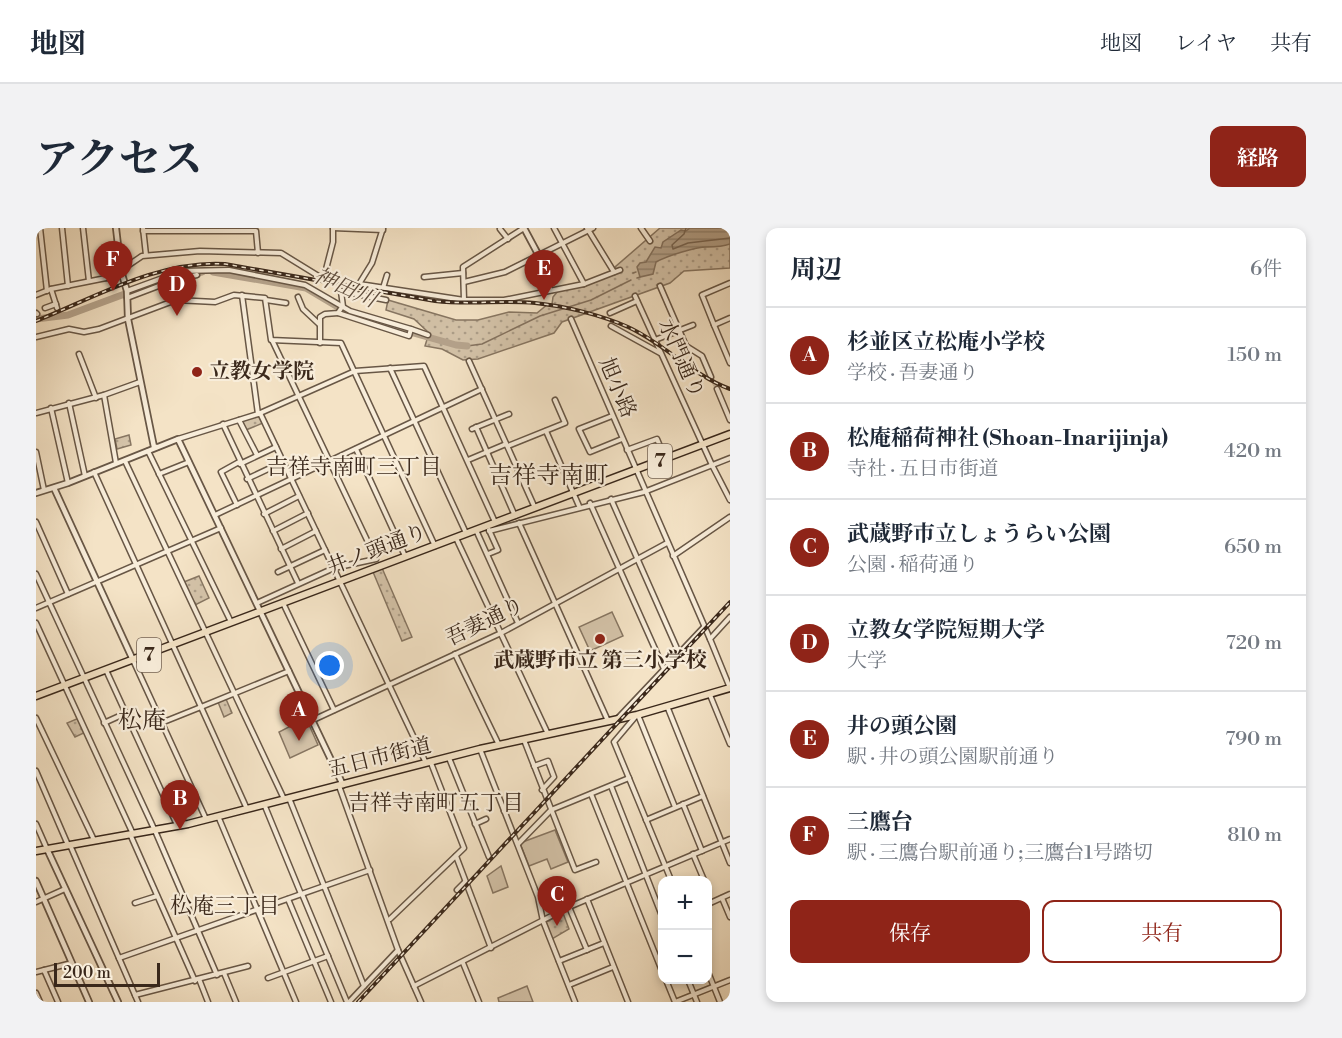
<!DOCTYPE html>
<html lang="ja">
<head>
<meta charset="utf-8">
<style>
  body { margin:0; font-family:"Libre Bodoni","Noto Serif JP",serif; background:#f2f2f3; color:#1f2937 }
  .controls { position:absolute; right:18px; bottom:18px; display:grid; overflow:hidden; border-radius:12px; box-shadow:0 3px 9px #0003 }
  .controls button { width:54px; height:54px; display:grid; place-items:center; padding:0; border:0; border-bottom:2px solid #e0e1e3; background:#fff; color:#1f2937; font:30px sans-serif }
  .scale { position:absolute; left:18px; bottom:15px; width:106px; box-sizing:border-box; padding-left:6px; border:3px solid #3a281b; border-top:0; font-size:16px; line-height:21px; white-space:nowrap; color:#3a281b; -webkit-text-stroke:4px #f8edda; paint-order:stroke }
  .you { position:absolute; left:294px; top:438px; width:21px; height:21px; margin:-15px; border:4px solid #fff; border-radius:50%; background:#1a73e8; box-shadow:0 0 0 9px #1a73e833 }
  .badge { display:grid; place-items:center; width:39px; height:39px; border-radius:50%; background:#8f2418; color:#fff; font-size:20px; font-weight:700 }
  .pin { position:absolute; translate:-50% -50px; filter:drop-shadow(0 2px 3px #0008) }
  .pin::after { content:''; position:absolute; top:32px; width:21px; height:18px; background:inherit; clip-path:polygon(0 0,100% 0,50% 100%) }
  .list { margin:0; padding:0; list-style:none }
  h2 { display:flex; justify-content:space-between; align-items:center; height:78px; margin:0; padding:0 24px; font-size:26px }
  h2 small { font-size:20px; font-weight:400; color:#747a83 }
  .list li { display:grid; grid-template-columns:39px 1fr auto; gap:18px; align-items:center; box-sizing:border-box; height:96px; padding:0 24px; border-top:2px solid #e0e1e3 }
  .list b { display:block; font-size:22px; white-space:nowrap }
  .list p { margin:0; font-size:20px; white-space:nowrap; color:#747a83 }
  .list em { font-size:20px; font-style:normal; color:#747a83 }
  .actions { display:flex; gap:12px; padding:18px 24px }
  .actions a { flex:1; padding:14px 0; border:2px solid #8f2418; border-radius:12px; text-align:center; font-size:21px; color:#8f2418 }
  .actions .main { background:#8f2418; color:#fff }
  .map { position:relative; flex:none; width:694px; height:774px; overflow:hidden; border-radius:12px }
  header { display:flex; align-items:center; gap:36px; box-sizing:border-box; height:84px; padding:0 30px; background:#fff; border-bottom:2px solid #e0e1e3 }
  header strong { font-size:28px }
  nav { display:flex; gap:33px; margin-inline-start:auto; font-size:21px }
  .intro { display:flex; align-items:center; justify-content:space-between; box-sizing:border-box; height:144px; padding:0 36px }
  h1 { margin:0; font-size:42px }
  .button { padding:15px 27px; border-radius:12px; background:#8f2418; color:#fff; font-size:21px; font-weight:700 }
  main { display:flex; gap:36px; padding:0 36px }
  aside { flex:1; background:#fff; border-radius:12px; box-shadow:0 3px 9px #0003 }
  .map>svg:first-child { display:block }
</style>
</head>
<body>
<header>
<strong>地図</strong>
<nav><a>地図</a><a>レイヤ</a><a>共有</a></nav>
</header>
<div class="intro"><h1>アクセス</h1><a class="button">経路</a></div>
<main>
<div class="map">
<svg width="694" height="774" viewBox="0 0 694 774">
  <defs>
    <pattern id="park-dots" width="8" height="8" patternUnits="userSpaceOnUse" patternTransform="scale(1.5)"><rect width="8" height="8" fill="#d4c3a9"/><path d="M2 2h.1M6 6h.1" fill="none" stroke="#ad9e89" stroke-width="1.8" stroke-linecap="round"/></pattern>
    <pattern id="water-rules" width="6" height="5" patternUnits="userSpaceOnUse" patternTransform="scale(1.5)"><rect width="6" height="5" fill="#b5a38c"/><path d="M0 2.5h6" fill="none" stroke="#948572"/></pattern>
  </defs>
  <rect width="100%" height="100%" fill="#f4e3c6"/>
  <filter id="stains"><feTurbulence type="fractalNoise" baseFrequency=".00333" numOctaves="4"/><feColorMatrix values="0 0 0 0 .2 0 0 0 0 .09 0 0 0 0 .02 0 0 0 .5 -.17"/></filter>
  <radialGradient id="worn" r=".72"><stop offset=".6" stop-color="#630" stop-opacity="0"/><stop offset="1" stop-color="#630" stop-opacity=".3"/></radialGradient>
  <g fill="url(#park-dots)" stroke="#877662" stroke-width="1.5">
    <polygon points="624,0 694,0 694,40 648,43 634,55 526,94 518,105 442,131 427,132 406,121 389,118 393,105 378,91 350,82 352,72 420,92 442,92 473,84 501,85 512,76 516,76 517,69 522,63 548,58 581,43 579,39"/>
    <polygon points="222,187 227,195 210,202 205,193"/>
    <polygon points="93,207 95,217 81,221 79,211"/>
    <polygon points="346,340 376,409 366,413 337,344"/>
    <polygon points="163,348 173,370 159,377 148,354"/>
    <polygon points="190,471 196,485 188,489 182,474"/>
    <polygon points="43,490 50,504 39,509 31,495"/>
    <polygon points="527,685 533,701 516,711 510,694"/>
  </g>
  <g fill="#d4c3a9" stroke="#877662" stroke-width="1.5">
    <polygon points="576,384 587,408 554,423 543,399"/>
    <polygon points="270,490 282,517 254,530 243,504"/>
    <polygon points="519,602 532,634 515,641 511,631 493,638 484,615"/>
    <polygon points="465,638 472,659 457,665 451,648"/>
    <polygon points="491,758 497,774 463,774 462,770"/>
  </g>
  <path fill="url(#water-rules)" stroke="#84725f" stroke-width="1.5" d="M654,0H694V16C686,19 680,19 671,19C659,19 631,28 620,34L617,46L604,49L601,39L604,35L610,34L619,19L625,20L627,14L645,2L650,3Z"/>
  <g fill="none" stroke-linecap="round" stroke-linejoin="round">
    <polyline stroke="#786654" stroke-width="1.5" points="650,0 648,6 636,17 637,21 652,15 694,10"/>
    <g stroke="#84725f" stroke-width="1.5">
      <polyline points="597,45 600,44"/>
      <polyline points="601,50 604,49"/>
      <polyline points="431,118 446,116 504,88 555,72 595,52"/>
    </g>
    <g stroke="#b5a38c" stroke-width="7">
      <polyline points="177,44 270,60 317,88 420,117 431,118"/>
      <polyline points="0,91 32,87 121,54 166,44"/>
    </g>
    <polyline stroke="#cfbea4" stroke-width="4" stroke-dasharray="4 2" stroke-linecap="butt" points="675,149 681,161"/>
    <g stroke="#685746" stroke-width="7">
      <g id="minor">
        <polyline points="4,0 11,63"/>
        <polyline points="26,0 32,58"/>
        <polyline points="47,0 53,53"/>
        <polyline points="107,0 110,27"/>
        <polyline points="297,0 347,2"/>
        <polyline points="347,0 336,35 323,56 428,72 468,72 548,56 584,42"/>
        <polyline points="518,0 548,56"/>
        <polyline points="551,0 578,44"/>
        <polyline points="605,0 614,13"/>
        <polyline points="464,1 472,11"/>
        <polyline points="107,3 220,3 222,25"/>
        <polyline points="388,49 427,45"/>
        <polyline points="71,50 68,25 82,23"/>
        <polyline points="428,54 469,44 557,0"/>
        <polyline points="624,58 650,118 666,128 675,149"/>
        <polyline points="347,60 351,47"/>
        <polyline points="15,61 21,80"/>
        <polyline points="91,63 146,43 193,42 269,57 314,83 375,101"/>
        <polyline points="0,67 15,61 75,49 106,28 164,23 245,25 284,49 288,49 297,14 297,0"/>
        <polyline points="206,67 222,186"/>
        <polyline points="599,68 676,237 694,272"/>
        <polyline points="262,69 267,81 283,96"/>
        <polyline points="91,70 141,51 161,47"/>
        <polyline points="230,72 250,75"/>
        <polyline points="428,72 427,39 488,0"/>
        <polyline points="307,79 305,63 350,72"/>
        <polyline points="9,80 20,76"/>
        <polyline points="0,85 1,86"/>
        <polyline points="302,85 373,108 375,101 392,107"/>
        <polyline points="574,85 601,73"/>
        <polyline points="694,90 678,97 694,135"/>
        <polyline points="535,91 674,411"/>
        <polyline points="678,97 666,67 694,55"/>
        <polyline points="575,98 624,125"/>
        <polyline points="0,109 33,101 48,104 63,101 140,72 179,74 198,67 229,70 235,112 305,115 399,318"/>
        <polyline points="619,112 657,97"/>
        <polyline points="284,115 284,89 289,86 302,85 306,79"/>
        <polyline points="43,126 60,170"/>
        <polyline points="433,133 499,280"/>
        <polyline points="354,140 430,305"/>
        <polyline points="681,161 694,192"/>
        <polyline points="68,167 80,235"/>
        <polyline points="33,175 49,248"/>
        <polyline points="15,180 32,255"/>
        <polyline points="0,185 68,167 104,154"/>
        <polyline points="224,185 390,535"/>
        <polyline points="576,188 543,201 554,224 586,211"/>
        <polyline points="203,192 221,227"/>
        <polyline points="187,196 262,355"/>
        <polyline points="440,199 479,288"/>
        <polyline points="436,201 473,186"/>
        <polyline points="510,203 543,278"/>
        <polyline points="142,211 222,186 319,143 388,138 459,294"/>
        <polyline points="472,218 529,195 519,172"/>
        <polyline points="320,221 369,328"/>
        <polyline points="591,222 621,211 629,230"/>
        <polyline points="112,223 195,394"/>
        <polyline points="0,224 8,262"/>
        <polyline points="432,232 470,216"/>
        <polyline points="89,233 248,571"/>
        <polyline points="204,236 240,219"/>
        <polyline points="58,244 165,479 253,443"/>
        <polyline points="123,246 153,234"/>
        <polyline points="211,251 247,234"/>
        <polyline points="575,271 643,425"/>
        <polyline points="554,275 628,441"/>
        <polyline points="201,277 185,244 203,234"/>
        <polyline points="228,286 263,268"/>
        <polyline points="179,287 446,161"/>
        <polyline points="0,294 32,366"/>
        <polyline points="483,295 572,493"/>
        <polyline points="440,302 482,395"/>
        <polyline points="237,303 272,285"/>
        <polyline points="453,303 608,264 694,230"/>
        <polyline points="420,310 512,506"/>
        <polyline points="245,321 280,303"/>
        <polyline points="452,326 462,322 453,302"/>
        <polyline points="637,328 694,289"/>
        <polyline points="242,344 289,322"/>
        <polyline points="0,346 120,605 181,747"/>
        <polyline points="221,375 298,340 340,331 236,112"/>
        <polyline points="247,375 298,482"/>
        <polyline points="0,380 185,300"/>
        <polyline points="694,389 674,411 694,460"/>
        <polyline points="0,395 97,606"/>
        <polyline points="419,426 463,517"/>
        <polyline points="97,432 170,591"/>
        <polyline points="70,442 141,597"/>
        <polyline points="674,467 694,516"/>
        <polyline points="631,478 694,635"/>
        <polyline points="602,487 639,579"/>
        <polyline points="600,488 578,514 635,652"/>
        <polyline points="0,490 58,612"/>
        <polyline points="582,490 668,399"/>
        <polyline points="277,492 465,405 631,315"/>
        <polyline points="68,495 90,485"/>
        <polyline points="125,495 165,479 211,581"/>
        <polyline points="488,512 539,642 560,634"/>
        <polyline points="444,521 502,669 507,693 539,774"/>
        <polyline points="413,530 453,629"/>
        <polyline points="498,538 512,533 518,549 506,562"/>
        <polyline points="0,543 32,617"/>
        <polyline points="303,558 362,722 385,774"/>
        <polyline points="575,558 626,688"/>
        <polyline points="555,566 626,743"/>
        <polyline points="253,570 328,758"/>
        <polyline points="228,576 265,666"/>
        <polyline points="647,576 666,623"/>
        <polyline points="468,583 478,575 477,569"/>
        <polyline points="182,588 260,774"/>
        <polyline points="610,592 667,568"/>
        <polyline points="0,596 11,621"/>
        <polyline points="439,596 450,591"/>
        <polyline points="94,606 159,753"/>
        <polyline points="482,616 515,582 593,550"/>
        <polyline points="34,617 102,774"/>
        <polyline points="657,626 668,652"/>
        <polyline points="420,628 455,720"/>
        <polyline points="672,661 672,663"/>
        <polyline points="421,662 429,654"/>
        <polyline points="266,666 311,774"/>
        <polyline points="686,670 694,689"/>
        <polyline points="252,671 295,774"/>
        <polyline points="551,671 592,774"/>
        <polyline points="0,674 29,661"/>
        <polyline points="99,675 121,668"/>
        <polyline points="672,676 694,666"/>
        <polyline points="533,679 551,722"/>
        <polyline points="354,691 428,620 395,535"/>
        <polyline points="83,730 334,642"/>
        <polyline points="523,733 568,715"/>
        <polyline points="427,735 443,774"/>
        <polyline points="8,742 22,774"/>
        <polyline points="0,744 36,735"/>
        <polyline points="672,744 684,774"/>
        <polyline points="188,745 200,774"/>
        <polyline points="232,750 292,728"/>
        <polyline points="163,751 172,774"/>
        <polyline points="630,752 639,774"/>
        <polyline points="652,752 661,774"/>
        <polyline points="533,757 577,739"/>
        <polyline points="378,758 533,679 694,611"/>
        <polyline points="0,765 4,774"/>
        <polyline points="99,767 212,738"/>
        <polyline points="313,774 362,722"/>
        <polyline points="639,774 694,752"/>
      </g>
    </g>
    <g stroke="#685746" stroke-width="8">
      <g id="tertiary">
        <polyline points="80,0 85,43 91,63 92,91 118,219 121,219"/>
        <polyline points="488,0 503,28 514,62"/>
        <polyline points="18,260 97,432"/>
        <polyline points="0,265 32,255 142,211 307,557"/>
        <polyline points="11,621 82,774"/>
        <polyline points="0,653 53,774"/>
      </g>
    </g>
    <g stroke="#3a281b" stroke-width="9">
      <g id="primary">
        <polyline points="0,468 694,206"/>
        <polyline points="0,623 152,596 444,521 601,487 694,460"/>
      </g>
    </g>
    <use href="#minor" stroke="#f8edda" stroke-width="4"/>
    <use href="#tertiary" stroke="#f8edda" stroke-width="4.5"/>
    <use href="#primary" stroke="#f4e3c6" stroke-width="6"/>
    <g stroke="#3a281b" stroke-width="4">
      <g id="rail">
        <path d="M0,93C60,69 123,32 189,36L399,73C433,77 466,72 499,75C529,78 565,87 592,99C629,116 656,147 694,161"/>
        <polyline points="322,774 694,374"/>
      </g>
    </g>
    <use href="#rail" stroke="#f8edda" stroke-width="1.5" stroke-dasharray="4.5" stroke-linecap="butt"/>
  </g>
  <g fill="#8f2418" stroke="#f8edda" stroke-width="2">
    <circle cx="161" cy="144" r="6"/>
    <circle cx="564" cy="411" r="6"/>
  </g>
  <g text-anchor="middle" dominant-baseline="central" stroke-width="4.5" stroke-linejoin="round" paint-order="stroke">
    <g fill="#f8edda" stroke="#736354" stroke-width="1.5">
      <rect x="612" y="216" width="24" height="34" rx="4.5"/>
      <rect x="101" y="410" width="24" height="34" rx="4.5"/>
    </g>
    <g font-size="20" font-weight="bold" fill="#3a281b">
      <text x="624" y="233">7</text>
      <text x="113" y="427">7</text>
    </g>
    <g font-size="21" fill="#3a281b" stroke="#f8edda">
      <text transform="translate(645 131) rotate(66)">水門通り</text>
      <text transform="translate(581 160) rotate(67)">旭小路</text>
      <text transform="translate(341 322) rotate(-21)">井ノ頭通り</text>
      <text transform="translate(449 394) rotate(-26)">吾妻通り</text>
      <text transform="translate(344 530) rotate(-14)">五日市街道</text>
    </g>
    <g font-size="21" font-weight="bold" fill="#3a281b" stroke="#f8edda" text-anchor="start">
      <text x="173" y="144">立教女学院</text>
      <text x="564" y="433" text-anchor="middle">武蔵野市立 第三小学校</text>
    </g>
    <g font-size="22" font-style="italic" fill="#5f4d3d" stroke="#f8edda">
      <text transform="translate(309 60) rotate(24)">神田川</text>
    </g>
    <g font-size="22" fill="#3a281b" stroke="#f8edda">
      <text x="318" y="239">吉祥寺南町三丁目</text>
      <text x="400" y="575">吉祥寺南町五丁目</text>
      <text x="189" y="678">松庵三丁目</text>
    </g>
    <g font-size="24" fill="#3a281b" stroke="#f8edda">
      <text x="512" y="248">吉祥寺南町</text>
      <text x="106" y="493">松庵</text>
    </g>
  </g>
  <rect width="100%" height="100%" filter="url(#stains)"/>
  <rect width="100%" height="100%" fill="url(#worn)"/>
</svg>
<div class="controls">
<button>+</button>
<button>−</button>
</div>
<div class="scale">200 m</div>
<div class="you"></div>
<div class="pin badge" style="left:263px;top:513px">A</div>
<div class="pin badge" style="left:144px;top:602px">B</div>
<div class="pin badge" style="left:521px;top:698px">C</div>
<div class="pin badge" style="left:141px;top:88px">D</div>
<div class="pin badge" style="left:508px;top:72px">E</div>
<div class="pin badge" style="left:77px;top:63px">F</div>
</div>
<aside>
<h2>周辺<small>6件</small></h2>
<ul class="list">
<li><span class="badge">A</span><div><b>杉並区立松庵小学校</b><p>学校 · 吾妻通り</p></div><em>150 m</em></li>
<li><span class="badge">B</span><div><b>松庵稲荷神社 (Shoan-Inarijinja)</b><p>寺社 · 五日市街道</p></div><em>420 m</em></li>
<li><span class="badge">C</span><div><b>武蔵野市立しょうらい公園</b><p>公園 · 稲荷通り</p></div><em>650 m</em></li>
<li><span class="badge">D</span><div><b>立教女学院短期大学</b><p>大学</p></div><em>720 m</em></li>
<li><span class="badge">E</span><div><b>井の頭公園</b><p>駅 · 井の頭公園駅前通り</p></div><em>790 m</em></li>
<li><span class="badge">F</span><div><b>三鷹台</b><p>駅 · 三鷹台駅前通り;三鷹台1号踏切</p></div><em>810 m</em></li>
</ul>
<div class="actions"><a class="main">保存</a><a>共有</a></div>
</aside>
</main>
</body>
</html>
